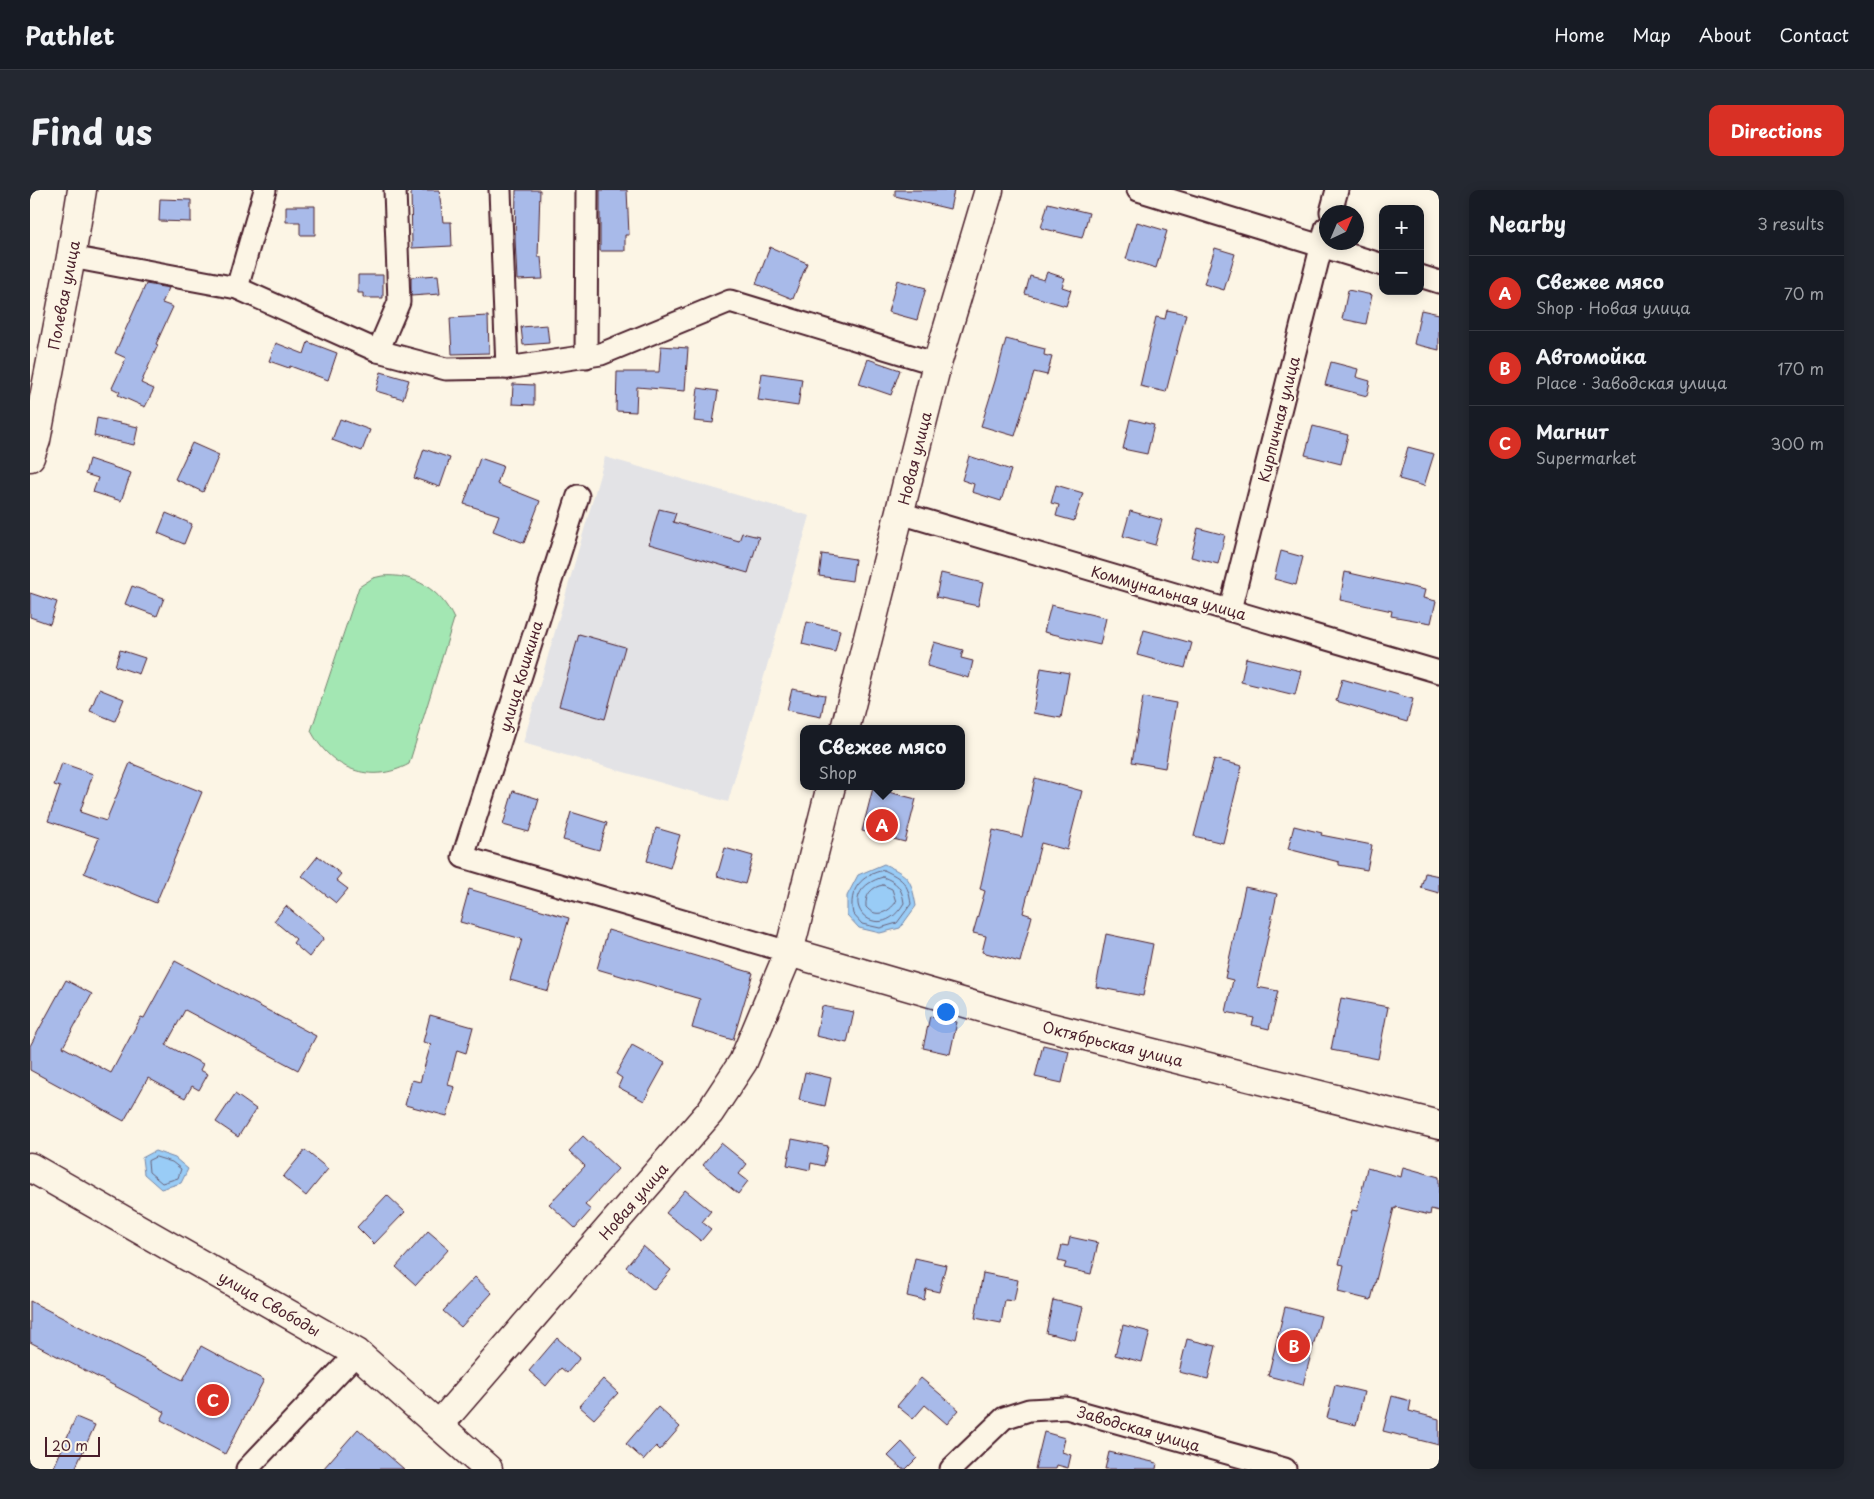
<!DOCTYPE html>
<html lang="en">
<head>
<meta charset="utf-8">
<style>
  body { margin:0; font-family:"Playpen Sans",sans-serif; background:#242831; color:#f1f3f6 }
  .controls { position:absolute; right:15px; top:15px; display:grid; overflow:hidden; border-radius:10px; box-shadow:0 2px 12px #0003 }
  .controls button { width:45px; height:45px; display:grid; place-items:center; padding:0; border:0; border-bottom:1px solid #363941; background:#171b24; color:#f1f3f6; font:25px sans-serif }
  .compass { position:absolute; left:1289px; top:15px; width:45px; height:45px; border-radius:50%; background:#171b24; box-shadow:0 2px 12px #0003; rotate:44deg }
  .scale { position:absolute; left:15px; bottom:12px; width:55px; box-sizing:border-box; padding-left:5px; border:2px solid #4a1f2b; border-top:0; font-size:14px; line-height:18px; white-space:nowrap; color:#4a1f2b; -webkit-text-stroke:4px #fcf5e5; paint-order:stroke }
  .you { position:absolute; left:915px; top:821px; width:18px; height:18px; margin:-12px; border:4px solid #fff; border-radius:50%; background:#1a73e8; box-shadow:0 0 0 8px #1a73e833 }
  .badge { display:grid; place-items:center; width:32px; height:32px; border-radius:50%; background:#d93025; color:#fff; font-size:16px; font-weight:700 }
  .pin { position:absolute; translate:-50% -50%; border:2px solid #fff; box-shadow:0 1px 5px #0006 }
  .popup { position:absolute; left:770px; top:535px; width:165px; height:65px; box-sizing:border-box; display:grid; place-content:center; border-radius:10px; background:#171b24; filter:drop-shadow(0 1px 4px #0005); font-size:16px; white-space:nowrap; color:#9ea1a6 }
  .popup b { font-size:19px; color:#f1f3f6 }
  .popup::after { content:''; position:absolute; left:50%; top:100%; margin-left:-10px; border:10px solid transparent; border-top-color:#171b24 }
  .list { margin:0; padding:0; list-style:none }
  h2 { display:flex; justify-content:space-between; align-items:center; height:65px; margin:0; padding:0 20px; font-size:21px }
  h2 small { font-size:16px; font-weight:400; color:#9ea1a6 }
  .list li { display:grid; grid-template-columns:32px 1fr auto; gap:15px; align-items:center; box-sizing:border-box; height:75px; padding:0 20px; border-top:1px solid #363941 }
  .list b { display:block; font-size:19px; white-space:nowrap }
  .list p { margin:0; font-size:16px; white-space:nowrap; color:#9ea1a6 }
  .list em { font-size:16px; font-style:normal; color:#9ea1a6 }
  .map { position:relative; flex:none; width:1409px; height:1279px; overflow:hidden; border-radius:10px }
  header { display:flex; align-items:center; gap:30px; box-sizing:border-box; height:70px; padding:0 25px; background:#171b24; border-bottom:1px solid #363941 }
  header strong { font-size:24px }
  nav { display:flex; gap:28px; margin-inline-start:auto; font-size:18px }
  .intro { display:flex; align-items:center; justify-content:space-between; box-sizing:border-box; height:120px; padding:0 30px }
  h1 { margin:0; font-size:35px }
  .button { padding:12px 22px; border-radius:10px; background:#d93025; color:#fff; font-size:18px; font-weight:700 }
  main { display:flex; gap:30px; padding:0 30px }
  aside { flex:1; background:#171b24; border-radius:10px; box-shadow:0 2px 12px #0003 }
  .map>svg:first-child { display:block }
</style>
</head>
<body>
<header>
<strong>Pathlet</strong>
<nav><a>Home</a><a>Map</a><a>About</a><a>Contact</a></nav>
</header>
<div class="intro"><h1>Find us</h1><a class="button">Directions</a></div>
<main>
<div class="map">
<svg width="1409" height="1279" viewBox="0 0 1409 1279">
  <rect width="100%" height="100%" fill="#fcf5e5"/>
  <filter id="ink" filterUnits="userSpaceOnUse"><feTurbulence type="fractalNoise" baseFrequency=".02" numOctaves="2"/><feDisplacementMap in="SourceGraphic" scale="10" xChannelSelector="R" yChannelSelector="G"/><feConvolveMatrix kernelMatrix="1 2 1 2 8 2 1 2 1" color-interpolation-filters="sRGB"/></filter>
  <g filter="url(#ink)">
    <polygon fill="#e3e3e6" points="575,267 780,326 698,612 493,553"/>
    <path fill="#a3e7b3" stroke="#76836f" d="M352,386C384,383 411,400 424,429L379,574C340,595 301,579 281,541L329,397L343,388Z"/>
    <g fill="#99ccf6" stroke="#7987a5">
      <path d="M854,674C879,686 881,688 886,716L870,738L850,743L829,738L817,725V706L828,685Z"/>
      <polygon points="125,961 145,968 158,979 151,993 131,999 114,984 112,968"/>
    </g>
    <g fill="none" stroke-linecap="round" stroke-linejoin="round">
      <g stroke="#6a647c" stroke-width="1">
        <path d="M854,680C873,689 878,693 881,714L867,733L850,738L832,734L823,724C818,700 831,685 854,680Z"/>
        <path d="M853,687C867,692 872,698 874,713C846,761 798,703 853,687Z"/>
        <path d="M853,695L862,699L866,712C859,722 846,729 836,717C835,705 841,697 853,695Z"/>
        <polygon points="126,967 142,972 151,979 148,988 132,993 119,982 118,971"/>
      </g>
    </g>
    <g fill="#a8bae9" stroke="#4a1f2b">
      <polygon points="381,0 409,0 413,32 421,32 422,56 382,58"/>
      <polygon points="486,0 510,0 508,67 511,67 513,89 487,90 485,49"/>
      <polygon points="570,0 597,0 599,45 595,45 595,61 570,61"/>
      <polygon points="865,0 924,0 920,19 865,6"/>
      <polygon points="130,9 161,10 161,32 129,31"/>
      <polygon points="1018,13 1059,23 1052,48 1011,38"/>
      <polygon points="256,16 285,16 285,45 270,45 270,32 256,32"/>
      <polygon points="1107,32 1137,41 1126,78 1096,69"/>
      <polygon points="740,57 777,73 763,109 726,94"/>
      <polygon points="1185,58 1205,64 1194,100 1174,94"/>
      <polygon points="1017,82 1035,88 1032,97 1041,100 1036,116 995,104 1000,86 1014,90"/>
      <polygon points="328,85 353,85 353,108 333,108 333,103 328,103"/>
      <polygon points="408,85 410,104 381,106 381,87"/>
      <polygon points="867,90 896,98 887,130 858,122"/>
      <polygon points="116,94 139,98 132,113 143,117 126,154 128,155 111,193 124,199 115,217 88,205 90,202 82,198 96,168 85,163"/>
      <polygon points="1318,100 1342,105 1336,134 1312,129"/>
      <polygon points="1137,120 1156,124 1136,202 1110,196 1126,127 1135,129"/>
      <polygon points="1391,120 1409,124 1409,160 1384,154"/>
      <polygon points="458,126 459,163 422,164 420,128"/>
      <polygon points="517,135 519,153 493,155 491,137"/>
      <polygon points="976,149 1015,159 1014,165 1022,167 1017,185 1004,182 985,246 951,236 965,191"/>
      <polygon points="278,152 307,163 298,190 260,176 259,178 239,171 246,153 274,164"/>
      <polygon points="631,156 658,158 655,201 607,197 606,222 586,221 587,182 629,182"/>
      <polygon points="838,169 870,180 861,205 829,194"/>
      <polygon points="1301,172 1328,179 1326,187 1340,191 1337,206 1295,195"/>
      <polygon points="351,182 379,190 373,209 346,201"/>
      <polygon points="732,183 772,189 768,216 728,210"/>
      <polygon points="483,194 504,195 504,215 482,214"/>
      <polygon points="668,198 688,201 683,233 664,231"/>
      <polygon points="67,228 108,237 104,255 64,246"/>
      <polygon points="310,229 340,240 332,261 302,250"/>
      <polygon points="1100,229 1124,235 1117,264 1093,259"/>
      <polygon points="1283,236 1318,245 1311,274 1275,265"/>
      <polygon points="162,253 189,265 173,302 145,289"/>
      <polygon points="1378,257 1404,264 1394,296 1369,289"/>
      <polygon points="394,259 420,268 410,297 384,288"/>
      <polygon points="939,266 981,280 971,311 942,302 944,294 932,290"/>
      <polygon points="450,268 473,276 467,294 510,311 494,353 463,341 469,325 434,314"/>
      <polygon points="59,269 101,283 91,311 63,302 68,288 55,284"/>
      <polygon points="1026,295 1053,303 1044,331 1026,326 1029,315 1021,313"/>
      <polygon points="629,319 646,323 643,332 709,351 712,343 729,347 718,383 619,354"/>
      <polygon points="1100,321 1132,330 1125,355 1093,346"/>
      <polygon points="136,323 162,334 154,354 128,343"/>
      <polygon points="1168,338 1195,345 1188,374 1161,367"/>
      <polygon points="1251,361 1273,367 1266,395 1244,389"/>
      <polygon points="792,364 825,369 822,391 789,386"/>
      <polygon points="1315,382 1395,400 1393,408 1406,411 1401,433 1361,426 1362,421 1310,410"/>
      <polygon points="911,383 953,393 948,416 906,407"/>
      <polygon points="102,396 134,408 127,426 95,414"/>
      <polygon points="0,403 27,412 20,434 0,427"/>
      <polygon points="1021,415 1076,428 1070,455 1014,442"/>
      <polygon points="777,432 810,440 805,462 772,454"/>
      <polygon points="1114,440 1162,453 1155,478 1107,465"/>
      <polygon points="549,444 595,457 575,529 529,516"/>
      <polygon points="904,452 933,460 931,468 943,471 939,488 897,476"/>
      <polygon points="90,460 115,468 109,484 85,476"/>
      <polygon points="1216,468 1271,481 1265,505 1211,492"/>
      <polygon points="1011,478 1039,483 1031,528 1003,523"/>
      <polygon points="1312,489 1383,509 1377,532 1306,511"/>
      <polygon points="69,499 94,509 85,531 60,521"/>
      <polygon points="762,499 795,505 791,527 757,520"/>
      <polygon points="1113,507 1146,513 1135,578 1102,572"/>
      <polygon points="1184,569 1212,576 1193,653 1164,646"/>
      <polygon points="32,573 63,584 50,622 76,631 100,573 172,602 126,713 54,683 69,648 18,631 30,597 24,595"/>
      <polygon points="1005,588 1052,601 1037,660 1011,653 993,723 1002,726 990,772 952,762 956,746 943,743 955,701 950,699 963,640 992,647"/>
      <polygon points="843,598 886,609 875,652 832,641"/>
      <polygon points="483,601 509,609 499,642 473,635"/>
      <polygon points="541,622 577,633 569,660 533,650"/>
      <polygon points="1264,636 1292,643 1291,645 1342,655 1337,680 1309,675 1309,672 1258,659"/>
      <polygon points="626,638 650,645 640,678 617,671"/>
      <polygon points="695,658 723,666 715,694 687,686"/>
      <polygon points="288,666 311,684 306,690 318,699 306,713 272,686"/>
      <polygon points="1395,683 1409,686 1409,703 1391,698"/>
      <polygon points="1215,697 1247,704 1227,797 1248,801 1239,839 1222,835 1224,828 1196,822 1203,790 1195,788"/>
      <polygon points="439,699 539,728 518,801 480,790 492,749 430,732"/>
      <polygon points="256,716 294,748 279,767 263,753 266,749 244,731"/>
      <polygon points="578,740 723,783 703,850 662,838 670,809 567,779"/>
      <polygon points="1076,744 1123,754 1113,806 1066,797"/>
      <polygon points="145,771 286,846 268,880 155,820 136,855 173,874 170,880 178,884 169,900 162,896 155,908 118,888 94,931 0,880 0,856 36,790 62,804 33,857 81,883 111,827 114,828"/>
      <polygon points="1311,808 1358,817 1348,869 1301,860"/>
      <polygon points="792,816 824,822 817,853 786,846"/>
      <polygon points="400,825 443,837 436,863 427,860 418,895 425,897 417,926 375,915 382,890 390,892 401,854 393,852"/>
      <polygon points="900,826 927,832 920,864 893,858"/>
      <polygon points="602,855 635,873 614,911 588,897 592,888 586,884"/>
      <polygon points="1013,855 1039,861 1032,893 1005,887"/>
      <polygon points="775,882 801,888 795,916 769,910"/>
      <polygon points="205,904 226,919 208,947 186,932"/>
      <polygon points="553,946 588,979 555,1015 561,1020 545,1038 519,1014 555,976 539,961"/>
      <polygon points="762,949 798,956 794,976 781,973 780,980 757,975"/>
      <polygon points="691,953 717,974 709,984 718,991 708,1004 673,975"/>
      <polygon points="275,960 298,979 276,1006 253,987"/>
      <polygon points="1373,977 1409,987 1409,1021 1401,1019 1400,1025 1366,1017 1366,1019 1364,1018 1341,1110 1308,1102 1314,1075 1309,1074 1322,1020 1327,1021 1337,978 1371,987"/>
      <polygon points="655,1000 681,1021 672,1032 681,1039 671,1051 636,1023"/>
      <polygon points="357,1005 375,1022 344,1054 327,1037"/>
      <polygon points="398,1041 419,1059 386,1095 366,1077"/>
      <polygon points="1040,1047 1068,1053 1061,1084 1034,1078 1036,1073 1028,1071 1032,1055 1038,1056"/>
      <polygon points="613,1056 641,1080 624,1100 596,1077"/>
      <polygon points="885,1068 916,1075 909,1102 896,1099 894,1110 877,1106"/>
      <polygon points="953,1083 988,1090 984,1111 975,1110 971,1133 945,1128"/>
      <polygon points="445,1087 462,1103 431,1137 413,1121"/>
      <polygon points="1023,1110 1053,1117 1045,1150 1016,1143"/>
      <polygon points="0,1111 153,1190 171,1156 234,1190 195,1264 131,1230 135,1222 0,1152"/>
      <polygon points="1255,1117 1291,1126 1273,1195 1238,1186"/>
      <polygon points="1093,1135 1120,1142 1112,1172 1085,1165"/>
      <polygon points="527,1148 550,1168 537,1183 531,1178 516,1196 499,1181"/>
      <polygon points="1157,1149 1186,1156 1178,1189 1149,1182"/>
      <polygon points="891,1188 929,1220 917,1234 895,1215 883,1229 867,1216"/>
      <polygon points="573,1189 588,1203 564,1229 549,1216"/>
      <polygon points="1305,1195 1334,1202 1326,1235 1297,1228"/>
      <polygon points="1362,1206 1381,1211 1379,1221 1409,1229 1409,1255 1353,1241"/>
      <polygon points="628,1217 650,1237 630,1260 626,1256 614,1270 596,1254"/>
      <polygon points="46,1227 65,1235 45,1279 23,1279"/>
      <polygon points="328,1239 374,1279 293,1279"/>
      <polygon points="1014,1242 1035,1248 1032,1262 1041,1265 1038,1278 1027,1275 1026,1279 1005,1279"/>
      <polygon points="872,1252 887,1268 876,1279 872,1279 858,1266"/>
      <polygon points="1079,1262 1127,1273 1126,1279 1075,1279"/>
    </g>
    <g fill="none" stroke-linecap="round" stroke-linejoin="round">
      <g stroke="#4a1f2b" stroke-width="25">
        <g id="street">
          <polyline points="470,0 477,178"/>
          <polyline points="1108,0 1353,75"/>
          <polyline points="1301,22 1307,0"/>
          <polyline points="41,67 207,98 348,161 416,179 477,178 571,164 700,111 907,174"/>
          <polyline points="1390,86 1409,92"/>
          <polyline points="207,98 235,0"/>
          <polyline points="348,161 369,112 365,0"/>
          <polyline points="556,167 557,0"/>
          <polyline points="548,306 433,667 759,762"/>
          <polyline points="870,323 1409,482"/>
          <polyline points="1200,420 1296,38"/>
          <polyline points="217,1279 327,1163"/>
          <polyline points="921,1279 974,1228 999,1220 1036,1218 1255,1279"/>
        </g>
      </g>
      <g stroke="#4a1f2b" stroke-width="31">
        <g id="secondary">
          <polyline points="0,267 6,250 41,67 52,0"/>
          <polyline points="815,539 907,174 959,0"/>
          <polyline points="759,762 1008,834 1409,935"/>
          <polyline points="0,977 327,1163 458,1279"/>
          <polyline points="409,1235 680,922 713,872 759,762 801,596"/>
        </g>
      </g>
      <use href="#street" stroke="#fcf5e5" stroke-width="21"/>
      <use href="#secondary" stroke="#fcf5e5" stroke-width="28"/>
    </g>
  </g>
  <g text-anchor="middle" dominant-baseline="central" stroke-width="4" stroke-linejoin="round" paint-order="stroke">
    <g font-size="15" fill="#4a1f2b" stroke="#fcf5e5">
      <text transform="translate(33 105) rotate(-79)">Полевая улица</text>
      <text transform="translate(1248 229) rotate(-76)">Кирпичная улица</text>
      <text transform="translate(884 268) rotate(-76)">Новая улица</text>
      <text transform="translate(1139 402) rotate(16)">Коммунальная улица</text>
      <text transform="translate(490 486) rotate(-73)">улица Кошкина</text>
      <text transform="translate(1083 853) rotate(14)">Октябрьская улица</text>
      <text transform="translate(603 1011) rotate(-49)">Новая улица</text>
      <text transform="translate(240 1113) rotate(30)">улица Свободы</text>
      <text transform="translate(1109 1238) rotate(16)">Заводская улица</text>
    </g>
  </g>
</svg>
<div class="controls">
<button>+</button>
<button>−</button>
</div>
<svg class="compass" viewBox="-18 -18 36 36"><path d="M0-13l5 13h-10z" fill="#e53935"/><path d="M0 13l5-13h-10z" fill="#9ea1a6"/></svg>
<div class="scale">20 m</div>
<div class="you"></div>
<div class="pin badge" style="left:852px;top:635px">A</div>
<div class="popup"><b>Свежее мясо</b>Shop</div>
<div class="pin badge" style="left:1264px;top:1156px">B</div>
<div class="pin badge" style="left:183px;top:1210px">C</div>
</div>
<aside>
<h2>Nearby<small>3 results</small></h2>
<ul class="list">
<li><span class="badge">A</span><div><b>Свежее мясо</b><p>Shop · Новая улица</p></div><em>70 m</em></li>
<li><span class="badge">B</span><div><b>Автомойка</b><p>Place · Заводская улица</p></div><em>170 m</em></li>
<li><span class="badge">C</span><div><b>Магнит</b><p>Supermarket</p></div><em>300 m</em></li>
</ul>
</aside>
</main>
</body>
</html>
